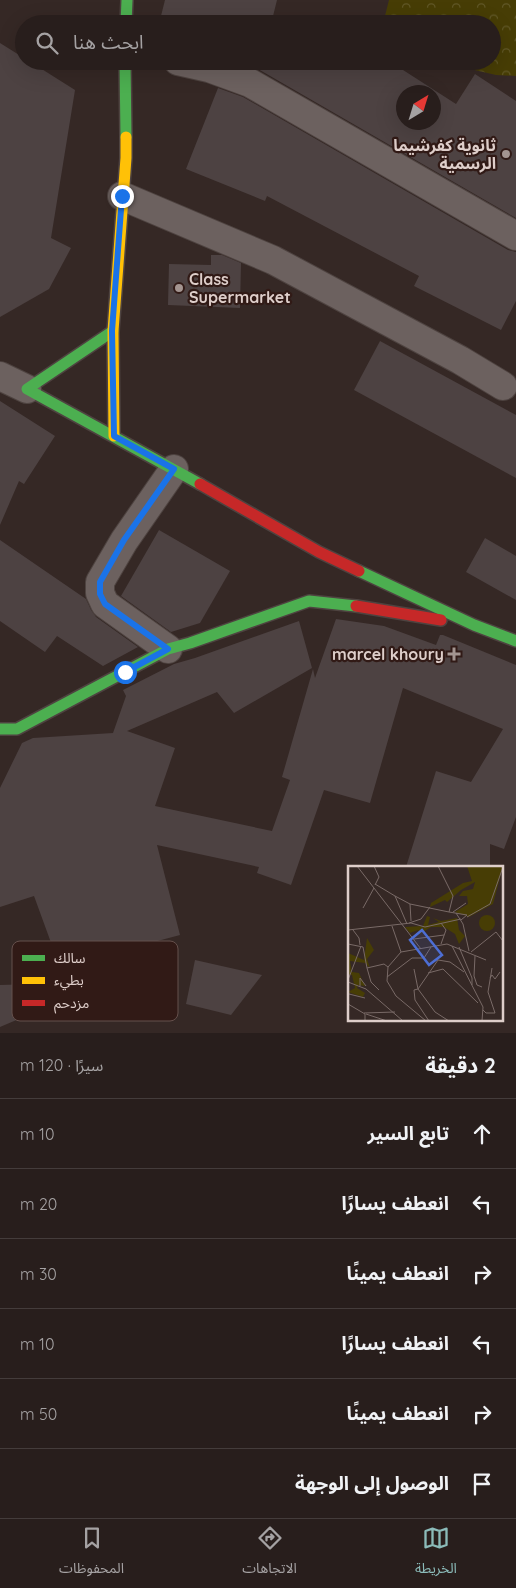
<!DOCTYPE html>
<html lang="ar">
<head>
<meta charset="utf-8">
<style>
  body { margin:0; font-family:Quicksand,"Noto Sans Arabic",sans-serif; background:#302725; color:#f1f3f6; direction:rtl }
  .compass { position:absolute; left:396px; top:85px; width:45px; height:45px; border-radius:50%; background:#281e1c; box-shadow:0 5px 20px #0002; rotate:38deg }
  .stop { position:absolute; width:15px; height:15px; margin:-11px; border:4px solid #1a73e8; border-radius:50%; background:#fff }
  .stop.end { background:#1a73e8; border-color:#fff; box-shadow:0 1px 5px #0008 }
  .list { margin:0; padding:0; list-style:none }
  h2 { display:flex; justify-content:space-between; align-items:center; height:65px; margin:0; padding:0 20px; font-size:21px }
  h2 small { font-size:16px; font-weight:400; color:#a5a2a3 }
  .list li { display:grid; grid-template-columns:32px 1fr auto; gap:15px; align-items:center; box-sizing:border-box; height:70px; padding:0 20px; border-top:1px solid #443c3b }
  .list b { display:block; font-size:19px; white-space:nowrap }
  .list em { font-size:16px; font-style:normal; color:#a5a2a3 }
  .icon { flex:none; width:28px; height:28px; fill:none; stroke:currentColor; stroke-width:2; stroke-linecap:round; stroke-linejoin:round }
  .map { position:relative; flex:none; width:516px; height:1033px; overflow:hidden; direction:ltr }
  .search { position:absolute; background:#281e1c; box-shadow:0 5px 20px #0002; left:15px; right:15px; top:15px; height:55px; display:flex; align-items:center; gap:12px; box-sizing:border-box; padding:0 18px; border-radius:28px; color:#a5a2a3; font-size:19px }
  .sheet { height:485px; background:#281e1c }
  nav { display:flex; justify-content:space-around; align-items:center; box-sizing:border-box; height:70px; border-top:1px solid #443c3b; background:#281e1c; font-size:14px; color:#a5a2a3 }
  nav a { display:grid; justify-items:center; gap:2px }
  nav .on { color:#8bbbb9 }
  .map>svg:first-child { display:block }
</style>
</head>
<body>
<div class="map">
<svg width="516" height="1033" viewBox="0 0 516 1033">
  <defs>
    <pattern id="forest-crowns" width="20" height="18" patternUnits="userSpaceOnUse" patternTransform="scale(1.25)"><rect width="20" height="18" fill="#473d05"/><path d="M2 6a3 3 0 1 1 6 0M12 15a3 3 0 1 1 6 0" fill="none" stroke="#615828"/></pattern>
  </defs>
  <rect width="100%" height="100%" fill="#352825"/>
  <polygon fill="url(#forest-crowns)" points="389,0 516,0 516,76 496,75 436,61 492,61 492,24 383,24"/>
  <g fill="#4d4242" fill-rule="evenodd">
    <polygon points="165,0 277,0 271,24 169,24 160,20"/>
    <polygon points="0,43 24,58 24,61 29,61 75,90 51,238 71,248 49,289 0,317"/>
    <path d="M236,61H389L456,104L475,74L516,101V218L258,69ZM404,92H434V122H404Z"/>
    <polygon points="218,88 243,97 508,250 516,252 516,301 501,330 414,286 419,276 267,196 265,201 186,169"/>
    <polygon points="211,255 222,255 241,263 240,308 168,305 169,264 211,265"/>
    <polygon points="380,341 516,415 516,478 354,390"/>
    <polygon points="0,401 55,436 24,484 19,481 0,525"/>
    <polygon points="159,530 230,571 200,623 171,632 121,596"/>
    <polygon points="485,538 516,556 516,600 466,572"/>
    <polygon points="0,540 86,599 91,610 96,617 138,647 103,666 57,636 45,652 0,621"/>
    <polygon points="336,619 384,626 436,645 440,635 443,635 516,665 516,817 504,849 490,844 490,867 406,867 436,771 471,782 503,729 403,688 370,803 324,790 291,885 257,873 259,867 157,845 180,935 101,956 105,968 65,981 34,896 0,907 0,788 22,743 33,738 113,733 126,696 123,690 174,664 195,658 299,621 312,668 234,713 217,692 127,731 175,748 155,806 272,831 290,780 282,777 313,669 315,678"/>
    <polygon points="195,960 262,975 231,1015 186,1004"/>
    <polygon points="34,984 47,1007 0,1027 0,985"/>
  </g>
  <g fill="none" stroke-linecap="round" stroke-linejoin="round">
    <g stroke="#4e4340" stroke-width="30">
      <g id="street">
        <polyline points="178,61 209,68 250,83 516,236"/>
        <polyline points="122,196 273,260 460,360 503,386"/>
        <polyline points="0,376 27,389"/>
        <polyline points="168,649 105,604 100,593 100,582 124,541 174,469"/>
      </g>
    </g>
    <g stroke="#4e4340" stroke-width="14">
      <g id="fast">
        <polyline points="126,24 127,0"/>
        <polyline points="125,61 126,137"/>
        <polyline points="113,331 27,389 200,484"/>
        <polyline points="359,571 474,625 516,641"/>
        <polyline points="0,729 17,729 168,649 190,643 309,601 356,606"/>
      </g>
    </g>
    <g stroke="#4e4340" stroke-width="14">
      <polyline id="slow" points="114,436 113,331 126,158 126,137"/>
    </g>
    <g stroke="#4e4340" stroke-width="14">
      <g id="jam">
        <polyline points="200,484 319,552 359,571"/>
        <polyline points="356,606 441,620"/>
      </g>
    </g>
    <use href="#street" stroke="#6c615f" stroke-width="28"/>
    <use href="#fast" stroke="#4caf50" stroke-width="11"/>
    <use href="#slow" stroke="#ffc107" stroke-width="11"/>
    <use href="#jam" stroke="#c62828" stroke-width="11"/>
  </g>
  <g fill="none" stroke-linecap="round" stroke-linejoin="round">
    <polyline stroke="#1a73e8" stroke-width="6" points="122,196 112,331 114,436 174,469 124,540 100,582 100,594 105,604 168,649 125,672"/>
  </g>
  <g fill="#a39490" stroke="#311a16" stroke-width="2">
    <circle cx="506" cy="154" r="5"/>
    <circle cx="179" cy="288" r="5"/>
    <path d="M451.5 646.5h5v5h5v5h-5v5h-5v-5h-5v-5h5z"/>
  </g>
  <g text-anchor="middle" dominant-baseline="central" stroke-width="4.5" stroke-linejoin="round" paint-order="stroke">
    <g font-size="16" font-weight="bold" fill="#dececa" stroke="#311a16" text-anchor="end">
      <text x="496" y="145">ثانوية كفرشيما<tspan x="496" dy="18">الرسمية</tspan></text>
      <text x="189" y="279" text-anchor="start">Class<tspan x="189" dy="18">Supermarket</tspan></text>
      <text x="444" y="654">marcel khoury</text>
    </g>
  </g>
  <g transform="translate(348 866)">
    <rect width="155" height="155" fill="#352825"/>
    <path d="M119,0H155L145,38L121,51L107,46L120,38L119,30H111L115,25L125,23L127,16L113,24L99,36L97,34L82,41L83,37L115,17L124,15ZM79,50L82,51L80,59L91,56L85,52L93,55L109,52L111,64L117,70L111,78L107,68L96,61H83L72,68L70,64L62,67L57,61L75,60ZM19,72L26,84L19,93L22,102L17,97L2,95L4,106L11,107L17,120L10,119L9,122L17,127L15,131L0,126L7,122L4,109L0,108V87L16,94Z" fill="#473d05"/>
    <path d="M131 57a8 8 0 1 1 16 0a8 8 0 1 1-16 0Z" fill="#473d05"/>
    <path fill="none" stroke="#796a67" stroke-width="1" d="M9,0L73,83M26,0L31,11L27,19M90,0L105,30L101,46L119,49L113,54M27,18L47,30L59,58M47,30L62,38L101,46M62,38L63,55M15,42L26,22M105,46L118,37M108,47L115,58L121,85M119,51L142,38L155,1M61,57L73,53L82,41M93,57L98,64L93,78M44,60L53,86M0,64L63,57L77,61L113,53M5,64L11,72L12,79M66,73L96,69M0,78L15,81L19,102L36,98L40,101M104,80L135,141L134,155M111,81L124,112V119M123,86L148,66L155,75M127,90L126,110L129,119L134,121M19,102L23,116L31,124M66,103L70,123L66,124L67,134L81,155M80,107L95,103L130,137M39,111L64,92H76L83,81M142,112L144,109L147,113L152,106M0,114L13,80M0,116L18,123L55,155M12,120V112L18,120M1,128L17,132M0,138L17,148V155M135,144L138,147H147L140,126L144,102M16,147L47,146M18,148L39,155M78,155L48,130L39,115L40,101L53,86L99,78L138,94M101,155L87,146L70,123L90,94L102,96L116,106"/>
    <path fill="#4d6ed4" fill-opacity="0.15" stroke="#4d6ed4" stroke-width="2.5" d="M74,64L94,89L81,99L62,74Z"/>
    <rect width="155" height="155" fill="none" stroke="#dececa" stroke-width="2.5"/>
  </g>
  <rect x="12" y="941" width="166" height="80" rx="8" fill="#311a16" stroke="#65504c" stroke-width="1"/>
  <rect x="22" y="955" width="23" height="6" fill="#4caf50"/>
  <rect x="22" y="977" width="23" height="7" fill="#ffc107"/>
  <rect x="22" y="1000" width="23" height="6" fill="#c62828"/>
  <g font-size="14" fill="#dececa">
    <text x="54" y="963">سالك</text>
    <text x="54" y="985">بطيء</text>
    <text x="54" y="1008">مزدحم</text>
  </g>
</svg>
<svg class="compass" viewBox="-18 -18 36 36"><path d="M0-13l5 13h-10z" fill="#e53935"/><path d="M0 13l5-13h-10z" fill="#a5a2a3"/></svg>
<div class="stop" style="left:125px;top:672px"></div>
<div class="stop end" style="left:122px;top:196px"></div>
<div class="search"><svg class="icon" aria-label="search" viewBox="0 0 24 24"><circle cx="10" cy="10" r="6"/><path d="M15 15l6 6"/></svg>ابحث هنا</div>
</div>
<section class="sheet">
<h2>2 دقيقة<small>سيرًا · 120 m</small></h2>
<ul class="list">
<li><svg class="icon" aria-label="ahead" viewBox="0 0 24 24"><path d="M12 20V5M6 11l6-6 6 6"/></svg><div><b>تابع السير</b></div><em>10 m</em></li>
<li><svg class="icon" aria-label="left" viewBox="0 0 24 24"><path d="M17 20v-9H6M10 6l-5 5 5 5"/></svg><div><b>انعطف يسارًا</b></div><em>20 m</em></li>
<li><svg class="icon" aria-label="right" viewBox="0 0 24 24"><path d="M7 20v-9h11M14 6l5 5-5 5"/></svg><div><b>انعطف يمينًا</b></div><em>30 m</em></li>
<li><svg class="icon" aria-label="left" viewBox="0 0 24 24"><path d="M17 20v-9H6M10 6l-5 5 5 5"/></svg><div><b>انعطف يسارًا</b></div><em>10 m</em></li>
<li><svg class="icon" aria-label="right" viewBox="0 0 24 24"><path d="M7 20v-9h11M14 6l5 5-5 5"/></svg><div><b>انعطف يمينًا</b></div><em>50 m</em></li>
<li><svg class="icon" aria-label="arrive" viewBox="0 0 24 24"><path d="M6 21V4h12l-3 4 3 4H6"/></svg><div><b>الوصول إلى الوجهة</b></div></li>
</ul>
</section>
<nav>
<a class="on"><svg class="icon" aria-label="map" viewBox="0 0 24 24"><path d="M3 6l6-2 6 2 6-2v14l-6 2-6-2-6 2zM9 4v14M15 6v14"/></svg>الخريطة</a>
<a><svg class="icon" aria-label="directions" viewBox="0 0 24 24"><path d="M12 3l9 9-9 9-9-9zM9 14v-3h6M13 9l2 2-2 2"/></svg>الاتجاهات</a>
<a><svg class="icon" aria-label="saved" viewBox="0 0 24 24"><path d="M7 4h10v16l-5-4-5 4z"/></svg>المحفوظات</a>
</nav>
</body>
</html>
